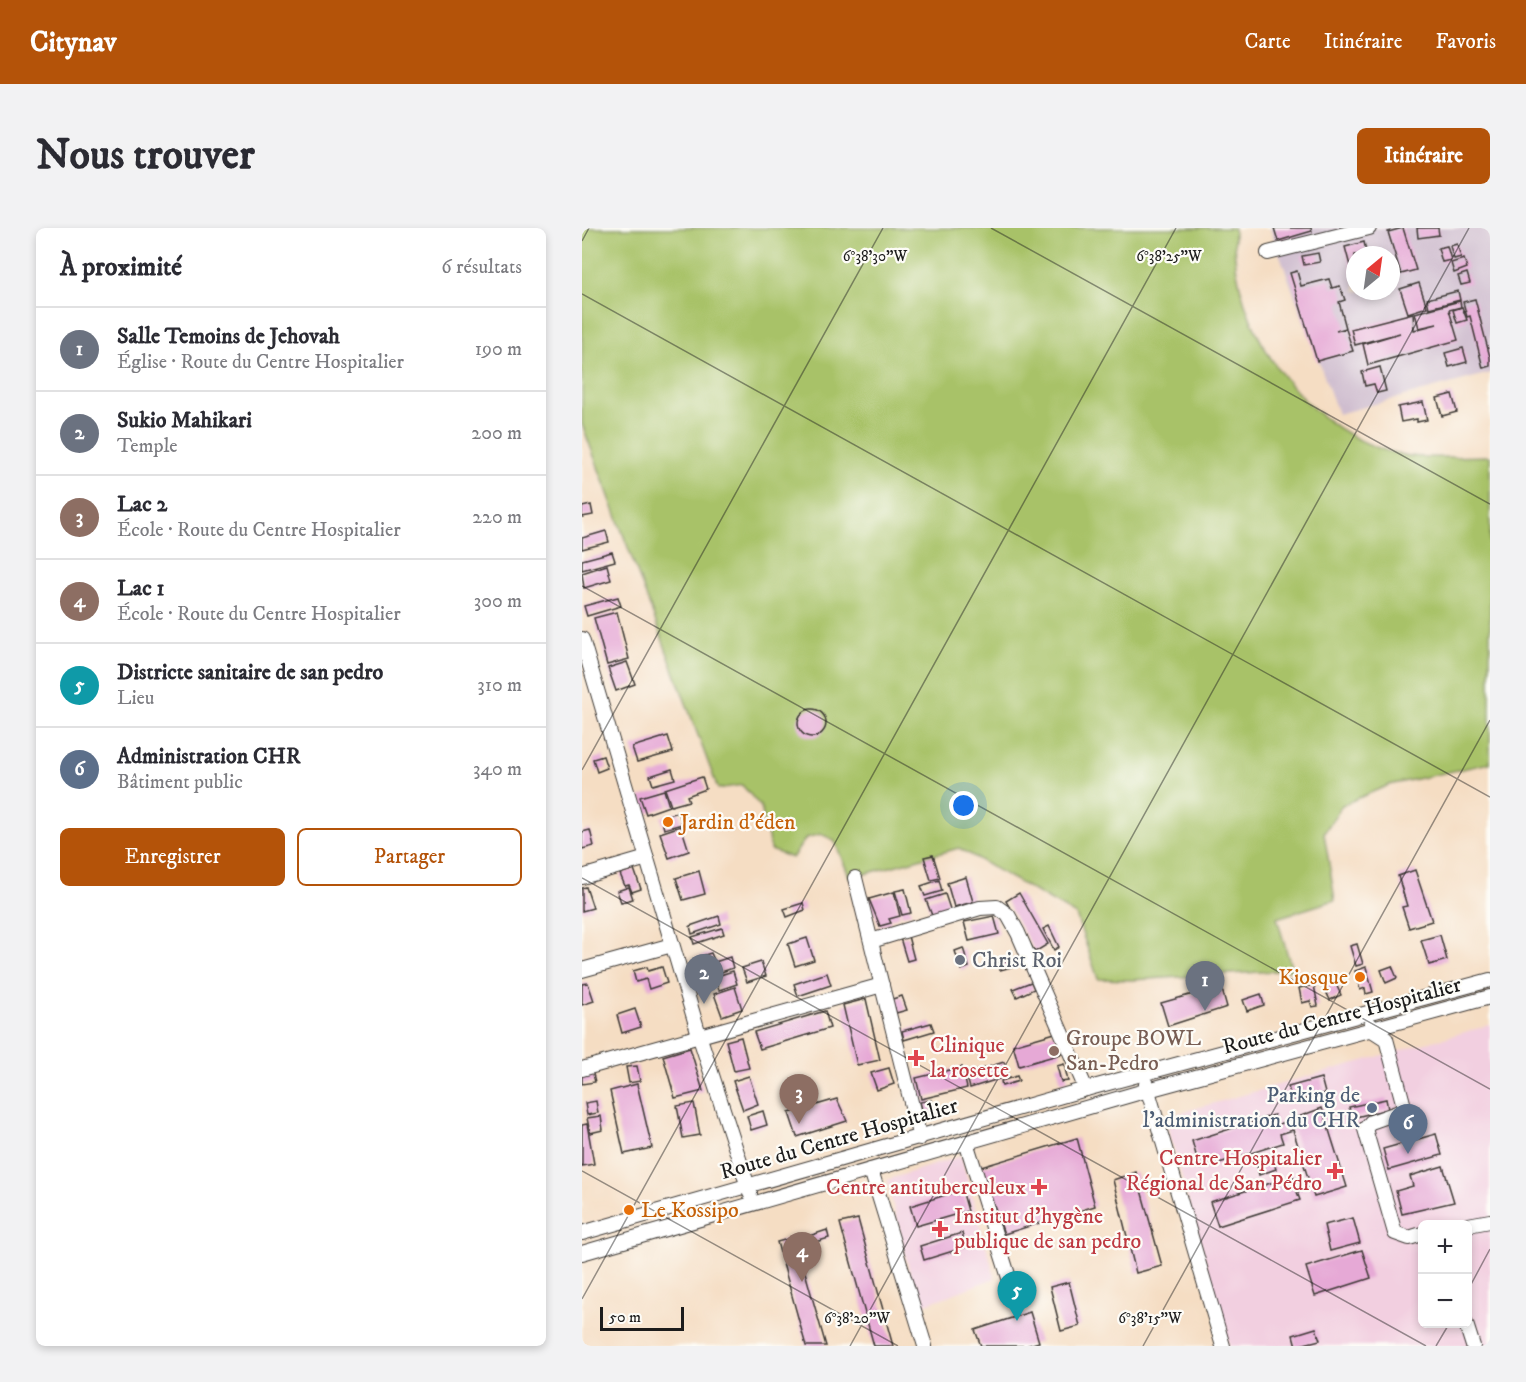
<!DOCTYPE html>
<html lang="fr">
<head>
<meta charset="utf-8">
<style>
  body { margin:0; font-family:"IM FELL DW Pica",serif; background:#f2f2f3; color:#2b2b33 }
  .controls { position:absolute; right:18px; bottom:18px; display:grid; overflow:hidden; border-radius:9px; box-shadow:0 3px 9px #0003 }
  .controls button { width:54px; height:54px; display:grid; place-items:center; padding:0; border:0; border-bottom:2px solid #e1e1e2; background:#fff; color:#2b2b33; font:30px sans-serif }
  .compass { position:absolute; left:764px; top:18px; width:54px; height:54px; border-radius:50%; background:#fff; box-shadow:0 3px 9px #0003; rotate:29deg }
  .scale { position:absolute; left:18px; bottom:15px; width:84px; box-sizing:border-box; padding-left:6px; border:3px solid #1c1c1c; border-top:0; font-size:16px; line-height:21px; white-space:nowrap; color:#1c1c1c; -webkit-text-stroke:4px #fdfcf7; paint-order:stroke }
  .you { position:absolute; left:382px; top:578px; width:21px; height:21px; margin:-15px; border:4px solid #fff; border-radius:50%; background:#1a73e8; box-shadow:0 0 0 9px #1a73e833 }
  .badge { display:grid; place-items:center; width:39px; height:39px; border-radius:50%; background:#b45309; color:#fff; font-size:20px; font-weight:700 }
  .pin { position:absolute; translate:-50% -50px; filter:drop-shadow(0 2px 3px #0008) }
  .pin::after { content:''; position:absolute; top:32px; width:21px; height:18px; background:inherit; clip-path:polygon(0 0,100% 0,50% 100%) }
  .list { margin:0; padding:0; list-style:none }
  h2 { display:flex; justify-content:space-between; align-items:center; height:78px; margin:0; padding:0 24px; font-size:26px }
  h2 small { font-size:20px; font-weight:400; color:#7c7c81 }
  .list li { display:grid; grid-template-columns:39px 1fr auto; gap:18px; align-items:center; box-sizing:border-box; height:84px; padding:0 24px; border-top:2px solid #e1e1e2 }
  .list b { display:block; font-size:22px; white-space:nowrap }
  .list p { margin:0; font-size:20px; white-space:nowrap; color:#7c7c81 }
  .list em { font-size:20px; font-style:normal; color:#7c7c81 }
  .actions { display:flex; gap:12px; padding:18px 24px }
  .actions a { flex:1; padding:14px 0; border:2px solid #b45309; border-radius:9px; text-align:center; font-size:21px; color:#b45309 }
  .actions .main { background:#b45309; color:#fff }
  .map { position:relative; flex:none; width:908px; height:1118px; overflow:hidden; border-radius:9px }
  header { display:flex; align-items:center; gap:36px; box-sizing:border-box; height:84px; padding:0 30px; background:#b45309; color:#fff }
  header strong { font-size:28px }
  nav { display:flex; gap:33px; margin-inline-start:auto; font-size:21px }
  .intro { display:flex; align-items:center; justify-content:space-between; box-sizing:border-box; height:144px; padding:0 36px }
  h1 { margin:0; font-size:42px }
  .button { padding:15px 27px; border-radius:9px; background:#b45309; color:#fff; font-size:21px; font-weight:700 }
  main { display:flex; gap:36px; padding:0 36px }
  aside { flex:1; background:#fff; border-radius:9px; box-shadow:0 3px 9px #0003 }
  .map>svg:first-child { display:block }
</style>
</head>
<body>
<header>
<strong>Citynav</strong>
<nav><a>Carte</a><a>Itinéraire</a><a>Favoris</a></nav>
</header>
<div class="intro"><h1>Nous trouver</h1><a class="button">Itinéraire</a></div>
<main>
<aside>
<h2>À proximité<small>6 résultats</small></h2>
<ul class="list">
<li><span class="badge" style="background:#6b7280">1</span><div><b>Salle Temoins de Jehovah</b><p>Église · Route du Centre Hospitalier</p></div><em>190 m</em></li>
<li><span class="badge" style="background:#6b7280">2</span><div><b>Sukio Mahikari</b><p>Temple</p></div><em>200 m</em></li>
<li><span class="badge" style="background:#8d6e63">3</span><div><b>Lac 2</b><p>École · Route du Centre Hospitalier</p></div><em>220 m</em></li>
<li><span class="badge" style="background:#8d6e63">4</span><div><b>Lac 1</b><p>École · Route du Centre Hospitalier</p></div><em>300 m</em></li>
<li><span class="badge" style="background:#0f9aa8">5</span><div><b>Districte sanitaire de san pedro</b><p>Lieu</p></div><em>310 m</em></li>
<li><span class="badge" style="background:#5c6f8a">6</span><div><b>Administration CHR</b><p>Bâtiment public</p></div><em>340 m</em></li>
</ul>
<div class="actions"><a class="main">Enregistrer</a><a>Partager</a></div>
</aside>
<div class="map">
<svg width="908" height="1118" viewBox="0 0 908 1118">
  <rect width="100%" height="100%" fill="#fdfcf7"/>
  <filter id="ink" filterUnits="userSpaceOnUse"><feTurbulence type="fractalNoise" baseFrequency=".0167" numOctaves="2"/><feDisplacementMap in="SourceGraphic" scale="12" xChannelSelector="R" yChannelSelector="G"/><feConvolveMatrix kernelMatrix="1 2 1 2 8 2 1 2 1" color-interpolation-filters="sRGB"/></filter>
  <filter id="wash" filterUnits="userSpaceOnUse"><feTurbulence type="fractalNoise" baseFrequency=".008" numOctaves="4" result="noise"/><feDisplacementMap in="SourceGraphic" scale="24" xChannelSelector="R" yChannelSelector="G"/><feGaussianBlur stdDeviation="1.35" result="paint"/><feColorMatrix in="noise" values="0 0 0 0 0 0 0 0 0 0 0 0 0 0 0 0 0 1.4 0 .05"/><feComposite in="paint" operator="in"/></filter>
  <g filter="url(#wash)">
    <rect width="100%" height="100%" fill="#f5ddc3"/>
    <g fill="#f2cfe0" fill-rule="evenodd">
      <path d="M908,797V1118H647L583,889ZM840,996H886V1096H840Z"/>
      <polygon points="379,928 413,1050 336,1079 305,952"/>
    </g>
    <path fill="#cfbdcf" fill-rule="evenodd" d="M688,0H908V145L756,186ZM773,27H809V63H773Z"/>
    <path fill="#a8c268" stroke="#626f42" stroke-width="1.5" d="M0,0H652C648,98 719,203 817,226C840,232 882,228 908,228V535L807,557L760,577L742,605L753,672L695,690L710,742L550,752L516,751L494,687L377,620L268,650L252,612L239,606L224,610L210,630L189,622L179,579L160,557L136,561L0,196Z"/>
    <g id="blocks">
      <g fill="#e6a9d6">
        <polygon points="692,0 729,0 730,3 696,13"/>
        <polygon points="821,0 834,42 819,46 806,4"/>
        <polygon points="835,0 856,0 857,7 836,10"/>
        <polygon points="782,14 785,27 773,27 772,53 763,19"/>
        <polygon points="875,16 879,29 872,31 868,18"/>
        <polygon points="865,18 869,32 860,34 856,20"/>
        <polygon points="736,25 738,34 722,37 720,28"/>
        <polygon points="882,31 885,40 872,45 869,35"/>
        <polygon points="715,43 719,58 747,51 750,60 758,58 763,72 757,74 764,100 754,103 764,101 771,123 735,133 708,45"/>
        <polygon points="885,45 888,55 879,57 876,48"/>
        <polygon points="837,55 845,79 826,85 818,61"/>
        <polygon points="876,63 878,72 847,80 845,71"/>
        <polygon points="893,71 908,129 908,138 901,140 888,88 885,89 881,74"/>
        <polygon points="878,73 879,79 867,82 876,112 786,137 781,116 818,105 773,117 769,101 831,85 832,102 855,96 837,100 833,85"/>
        <polygon points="880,79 885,92 875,95 871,82"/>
        <polygon points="881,120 885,134 867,139 863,125"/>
        <polygon points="798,139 804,163 795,165 792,156 783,158 780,144"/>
        <polygon points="870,166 875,184 860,188 855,170"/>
        <polygon points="841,174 845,192 835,194 835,191 819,194 816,179"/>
        <polygon points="9,277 11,287 0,289 0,279"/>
        <polygon points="24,303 27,314 0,321 0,310"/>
        <polygon points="30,324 33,333 0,342 0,332"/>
        <polygon points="25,337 29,352 2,360 0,345"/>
        <polygon points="36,369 39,378 5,388 2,378"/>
        <polygon points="35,384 47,431 25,437 12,390"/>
        <polygon points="45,434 53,456 34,463 26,440"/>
        <circle cx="230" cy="495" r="14"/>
        <polygon points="86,508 91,524 55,534 50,519"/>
        <polygon points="21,528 25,540 15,544 11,531"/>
        <polygon points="90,541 93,551 71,557 68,548"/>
        <polygon points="120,549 124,561 105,568 107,573 89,578 83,561"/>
        <polygon points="82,562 87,578 64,586 58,569"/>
        <polygon points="97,584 100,596 82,601 79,589"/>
        <polygon points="99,598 107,623 87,630 78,605"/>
        <polygon points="8,602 12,618 0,621 0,604"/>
        <polygon points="351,627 358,650 349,652 342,629"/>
        <polygon points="52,641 59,661 50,664 47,657 43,658 38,646"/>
        <polygon points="833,642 850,693 827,700 820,679 825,678 816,648"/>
        <polygon points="117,643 123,666 101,672 94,650"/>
        <polygon points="384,649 391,674 372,679 365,655"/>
        <polygon points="357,652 360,663 343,668 339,658"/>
        <polygon points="4,659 11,680 0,683 0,660"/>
        <polygon points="47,659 51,671 39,674 35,663"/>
        <polygon points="323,661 329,685 320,687 313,663"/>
        <polygon points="312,664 318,688 307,691 309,695 298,698 287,671"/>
        <polygon points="437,665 466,716 453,724 424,673"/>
        <polygon points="363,666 369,684 351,690 344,672"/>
        <polygon points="221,675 223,682 205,689 202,681"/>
        <polygon points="137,688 139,696 110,706 108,698"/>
        <polygon points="412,688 417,706 387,713 382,694"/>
        <polygon points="467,698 477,719 472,722 461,701"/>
        <polygon points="140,700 142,706 112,716 110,709"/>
        <polygon points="858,707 865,732 847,737 839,712"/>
        <polygon points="326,708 332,731 325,733 318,710"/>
        <polygon points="225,710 232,732 213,738 206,716"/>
        <polygon points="775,716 781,736 774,738 768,718"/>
        <polygon points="381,720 387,739 379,742 373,723"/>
        <polygon points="129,725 132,732 116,737 114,730"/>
        <polygon points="148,729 151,740 122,750 118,739"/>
        <polygon points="436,731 437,737 418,742 416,735"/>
        <polygon points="179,734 184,748 165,754 160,740"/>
        <polygon points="810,738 815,750 804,755 799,742"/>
        <polygon points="65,739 66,743 80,739 85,755 67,761 64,751 54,754 51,743"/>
        <polygon points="784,739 791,764 784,766 783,760 778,762 773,743"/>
        <polygon points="151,743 155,756 137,762 132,749"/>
        <polygon points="245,745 249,757 216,768 212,756"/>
        <polygon points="752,752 759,767 748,772 740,755"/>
        <polygon points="449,754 452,761 435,769 431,761"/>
        <polygon points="6,755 12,773 0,777 0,756"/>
        <polygon points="732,757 736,778 730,779 728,773 720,775 717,760"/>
        <polygon points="639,758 645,779 586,798 579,775"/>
        <polygon points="153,759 160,781 140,788 132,766"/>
        <polygon points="679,766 682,777 665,783 661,772"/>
        <polygon points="320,768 325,782 314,785 313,780 307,782 304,773"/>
        <polygon points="284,771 298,832 275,837 261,777"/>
        <polygon points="53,781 59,799 40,805 35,787"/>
        <polygon points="243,783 248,800 178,821 172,804"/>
        <polygon points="349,795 352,803 322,812 320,803"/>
        <polygon points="473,805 479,826 437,838 431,817"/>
        <polygon points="159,809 167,840 152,843 144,813"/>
        <polygon points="108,820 121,863 93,870 81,828"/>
        <polygon points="422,834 426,848 388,860 384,846"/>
        <polygon points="482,836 486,853 479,854 475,838"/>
        <polygon points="55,838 58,853 47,855 44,839"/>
        <polygon points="380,839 385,860 339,871 334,850"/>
        <polygon points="307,840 312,856 295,862 289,845"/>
        <polygon points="10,842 13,854 0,856 0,844"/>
        <polygon points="167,848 176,876 161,882 151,853"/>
        <polygon points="435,848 437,853 420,858 419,853"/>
        <polygon points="739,850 743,865 711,875 706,859"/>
        <polygon points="55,856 70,920 42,926 28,863"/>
        <polygon points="255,871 265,893 215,909 207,885"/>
        <polygon points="804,871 806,881 770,890 767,879"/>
        <polygon points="349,872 352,885 342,888 338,874"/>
        <polygon points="14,873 16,885 5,887 3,875"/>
        <polygon points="112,875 118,907 101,910 95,878"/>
        <polygon points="740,880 765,959 732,969 729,959 715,964 718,972 636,998 628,974 711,948 713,957 727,953 711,902 698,906 701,915 618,941 610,913 692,887 695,897"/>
        <polygon points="181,883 185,897 169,902 165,888"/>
        <polygon points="19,888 21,902 8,905 5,890"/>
        <polygon points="5,896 12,936 0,938 0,897"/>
        <polygon points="854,906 860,927 807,942 801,921"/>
        <polygon points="495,910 513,978 422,1006 399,939"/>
        <polygon points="691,932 694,941 677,947 675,937"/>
        <polygon points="861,938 872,974 820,986 814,963 831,958 828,948"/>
        <polygon points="554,944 580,1038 554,1045 531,952"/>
        <polygon points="380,962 386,983 334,998 328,978"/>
        <polygon points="771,990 778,1015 748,1023 742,997"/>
        <polygon points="276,991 311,1118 292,1118 258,995"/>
        <polygon points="245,1002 247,1010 230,1015 227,1008"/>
        <polygon points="380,1005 384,1019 342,1032 338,1018"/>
        <polygon points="213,1009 244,1118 224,1118 195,1014"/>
        <polygon points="780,1022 789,1050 733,1068 724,1039"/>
        <polygon points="487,1054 498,1098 479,1103 468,1059"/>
        <polygon points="448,1084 457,1114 444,1118 399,1118 393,1102"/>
        <polygon points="734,1100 738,1112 714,1118 711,1107"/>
      </g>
    </g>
  </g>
  <g filter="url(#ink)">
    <use href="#blocks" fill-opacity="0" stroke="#3d3935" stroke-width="1.5"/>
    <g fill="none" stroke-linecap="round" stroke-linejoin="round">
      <g stroke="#3d3935" stroke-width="16">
        <g id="minor">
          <polyline points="686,25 787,0"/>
          <polyline points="0,411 118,810 168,965"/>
          <polyline points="0,649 65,630"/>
          <polyline points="273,650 338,910"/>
          <polyline points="289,713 398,680 415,679 426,687 436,705 504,861"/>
          <polyline points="0,742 90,717"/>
          <polyline points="789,797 790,802 804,811 823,882 789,894 783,901 813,1005 827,1010 840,1006"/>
          <polyline points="0,841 300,757"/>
          <polyline points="564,856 641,1118"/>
          <polyline points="384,914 428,1053"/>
          <polyline points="289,942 343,1118"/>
          <polyline points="886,997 908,993"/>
          <polyline points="0,1005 504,861 908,752"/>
          <polyline points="0,1025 566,862 908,769"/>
          <polyline points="884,1096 891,1118"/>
        </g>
      </g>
      <use href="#minor" stroke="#fff" stroke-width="14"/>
    </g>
  </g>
  <path fill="none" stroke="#1c1c1c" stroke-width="1.5" stroke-opacity="0.45" d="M409,0L908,276M0,13L7,0M0,66L908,569M0,358L908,861M0,542L301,0M0,650L844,1118M0,943L316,1118M886,1062L908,1021M0,1071L594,0M268,1118L887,0M561,1118L908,492M854,1118L867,1096"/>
  <g fill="#e8710a" stroke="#fdfcf7" stroke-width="2">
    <circle cx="86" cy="594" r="6"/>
    <circle cx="778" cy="749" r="6"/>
    <circle cx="47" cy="982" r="6"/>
  </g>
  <circle fill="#6b7280" stroke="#fdfcf7" stroke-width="2" cx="378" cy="732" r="6"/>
  <circle fill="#8d6e63" stroke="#fdfcf7" stroke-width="2" cx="472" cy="823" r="6"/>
  <g fill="#e0444e" stroke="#fdfcf7" stroke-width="2">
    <path d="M331 821h6v6h6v6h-6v6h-6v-6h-6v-6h6z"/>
    <path d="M750 934h6v6h6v6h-6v6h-6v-6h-6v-6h6z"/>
    <path d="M454 950h6v6h6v6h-6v6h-6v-6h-6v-6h6z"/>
    <path d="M355 992h6v6h6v6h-6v6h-6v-6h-6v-6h6z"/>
  </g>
  <circle fill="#5c6f8a" stroke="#fdfcf7" stroke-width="2" cx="790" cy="880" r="6"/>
  <g text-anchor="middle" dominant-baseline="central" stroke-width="4.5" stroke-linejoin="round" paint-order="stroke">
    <g font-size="22" fill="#c56008" stroke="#fdfcf7" text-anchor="start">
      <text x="98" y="594">Jardin d'éden</text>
      <text x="766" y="749" text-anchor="end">Kiosque</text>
      <text x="59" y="982">Le Kossipo</text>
    </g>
    <g font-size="22" fill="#5b616d" stroke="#fdfcf7" text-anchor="start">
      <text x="390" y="732">Christ Roi</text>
    </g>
    <g font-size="22" fill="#1c1c1c" stroke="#fdfcf7">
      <text transform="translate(760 788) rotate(-15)">Route du Centre Hospitalier</text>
      <text transform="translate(257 911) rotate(-16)">Route du Centre Hospitalier</text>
    </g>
    <g font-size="22" fill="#785e54" stroke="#fdfcf7" text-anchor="start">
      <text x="484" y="810">Groupe BOWL<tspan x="484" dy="25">San-Pedro</tspan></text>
    </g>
    <g font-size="22" fill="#be3a42" stroke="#fdfcf7" text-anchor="start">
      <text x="348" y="817">Clinique<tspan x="348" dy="25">la rosette</tspan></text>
      <text x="740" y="930" text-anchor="end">Centre Hospitalier<tspan x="740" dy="25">Régional de San Pédro</tspan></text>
      <text x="444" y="959" text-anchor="end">Centre antituberculeux</text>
      <text x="372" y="988">Institut d'hygène<tspan x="372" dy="25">publique de san pedro</tspan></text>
    </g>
    <g font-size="22" fill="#4e5e75" stroke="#fdfcf7" text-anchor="end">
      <text x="778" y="867">Parking de<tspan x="778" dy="25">l'administration du CHR</tspan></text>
    </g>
  </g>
  <g font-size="15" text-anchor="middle" fill="#1c1c1c" stroke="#fdfcf7" stroke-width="4.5" stroke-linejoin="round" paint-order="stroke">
    <text x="293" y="33">6°38'30"W</text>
    <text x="587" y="33">6°38'25"W</text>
    <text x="275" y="1095">6°38'20"W</text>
    <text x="568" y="1095">6°38'15"W</text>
  </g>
</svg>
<div class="controls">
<button>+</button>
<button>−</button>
</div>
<svg class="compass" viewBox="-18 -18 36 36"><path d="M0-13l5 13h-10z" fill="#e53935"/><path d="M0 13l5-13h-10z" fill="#7c7c81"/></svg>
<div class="scale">50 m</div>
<div class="you"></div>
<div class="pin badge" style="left:623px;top:783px;background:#6b7280">1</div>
<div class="pin badge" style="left:122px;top:776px;background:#6b7280">2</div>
<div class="pin badge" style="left:217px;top:896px;background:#8d6e63">3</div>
<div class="pin badge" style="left:220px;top:1054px;background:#8d6e63">4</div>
<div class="pin badge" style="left:435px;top:1093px;background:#0f9aa8">5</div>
<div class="pin badge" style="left:826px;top:926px;background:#5c6f8a">6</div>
</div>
</main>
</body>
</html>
